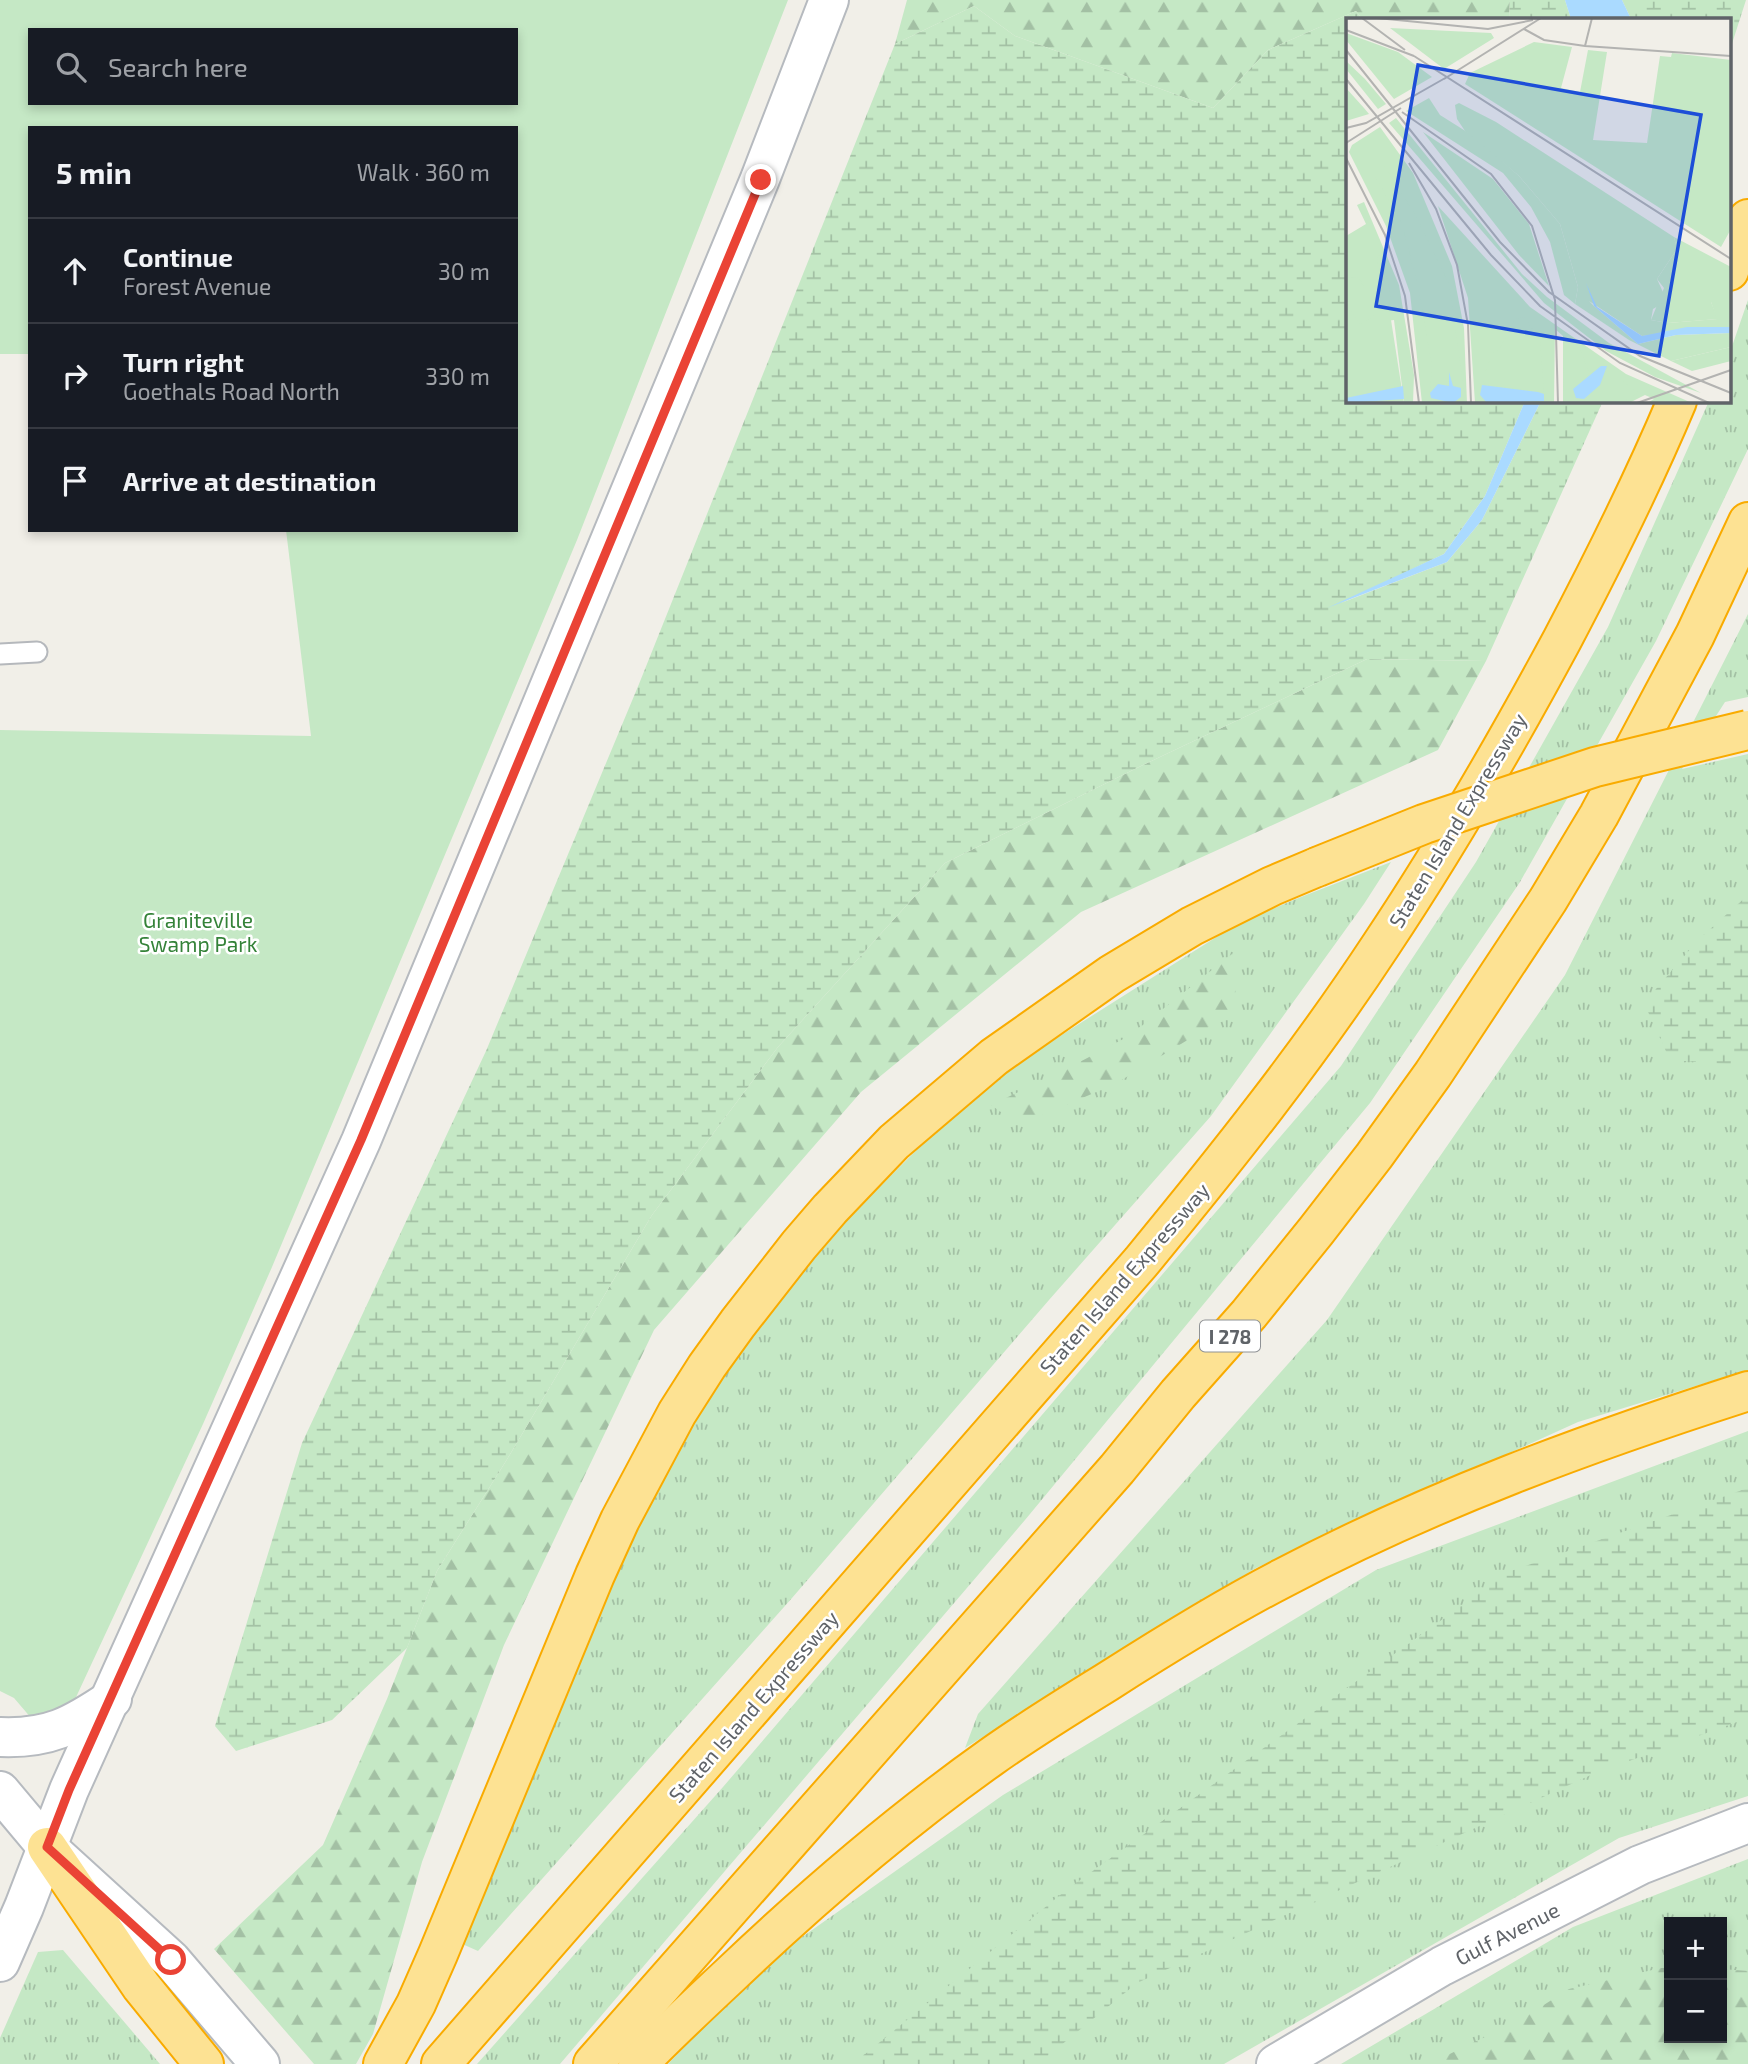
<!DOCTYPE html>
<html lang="en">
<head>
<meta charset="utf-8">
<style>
  body { margin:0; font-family:"Exo 2",sans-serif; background:#20242c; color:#f1f3f6 }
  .controls { position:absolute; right:21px; bottom:21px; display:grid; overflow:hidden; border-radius:0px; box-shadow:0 4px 10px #0003 }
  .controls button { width:63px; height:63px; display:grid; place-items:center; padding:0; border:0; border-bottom:2px solid #363941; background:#171b24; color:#f1f3f6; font:35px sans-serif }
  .stop { position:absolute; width:21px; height:21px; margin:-16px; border:5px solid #ea4335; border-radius:50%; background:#fff }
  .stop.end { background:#ea4335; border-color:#fff; box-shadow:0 2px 7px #0008 }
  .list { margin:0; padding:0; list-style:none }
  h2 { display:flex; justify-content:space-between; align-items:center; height:91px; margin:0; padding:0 28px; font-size:30px }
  h2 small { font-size:23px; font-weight:400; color:#9ea1a6 }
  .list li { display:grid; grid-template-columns:46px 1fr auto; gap:21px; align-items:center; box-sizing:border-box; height:105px; padding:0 28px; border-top:2px solid #363941 }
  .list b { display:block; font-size:26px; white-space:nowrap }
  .list p { margin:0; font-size:23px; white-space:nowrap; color:#9ea1a6 }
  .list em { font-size:23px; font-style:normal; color:#9ea1a6 }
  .icon { flex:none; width:38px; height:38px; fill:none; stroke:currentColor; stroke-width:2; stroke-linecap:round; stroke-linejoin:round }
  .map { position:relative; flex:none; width:1748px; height:2064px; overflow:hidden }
  .search { position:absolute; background:#171b24; box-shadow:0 4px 10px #0003; left:28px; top:28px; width:490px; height:77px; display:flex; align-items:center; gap:18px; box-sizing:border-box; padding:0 24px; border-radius:0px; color:#9ea1a6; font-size:26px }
  .panel { position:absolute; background:#171b24; box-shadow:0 4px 10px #0003; left:28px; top:126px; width:490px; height:406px; border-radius:0px }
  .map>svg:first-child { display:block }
</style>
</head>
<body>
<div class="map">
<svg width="1748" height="2064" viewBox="0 0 1748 2064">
  <defs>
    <pattern id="grass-tufts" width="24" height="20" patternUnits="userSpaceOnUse" patternTransform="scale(1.75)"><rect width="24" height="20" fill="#c5e8c5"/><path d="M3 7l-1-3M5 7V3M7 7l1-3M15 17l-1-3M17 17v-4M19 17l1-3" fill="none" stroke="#a3c0a4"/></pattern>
    <pattern id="forest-firs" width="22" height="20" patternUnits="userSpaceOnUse" patternTransform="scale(1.75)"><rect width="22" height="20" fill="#c5e8c5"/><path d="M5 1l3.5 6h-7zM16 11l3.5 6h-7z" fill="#a3c0a4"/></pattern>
    <pattern id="wetland-marsh" width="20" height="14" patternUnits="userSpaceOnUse" patternTransform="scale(1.75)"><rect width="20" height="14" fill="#c5e8c5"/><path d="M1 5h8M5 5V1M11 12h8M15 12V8" fill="none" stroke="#a3c0a4"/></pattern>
  </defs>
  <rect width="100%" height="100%" fill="#f1efe8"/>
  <g fill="url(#grass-tufts)" fill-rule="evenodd">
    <polygon points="1748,300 1748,449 1656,641 1520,882 1370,1103 1025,1520 560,2064 477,2064 723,1787 1341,1066 1476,862 1608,627 1709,401 1729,401 1729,355"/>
    <polygon points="1748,614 1748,697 1725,702 1682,769 1748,754 1748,1370 1578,1422 1256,1568 965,1748 978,1714 1327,1320 1565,975"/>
    <polygon points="1391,862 1364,904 1211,1116 1049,1300 792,1598 478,1951 460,1943 606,1586 709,1393 794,1272 981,1086 1237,924 1301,897"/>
    <polygon points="1748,1431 1748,1796 1619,1838 1224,2064 668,2064 764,1964 1003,1795 1376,1570"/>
    <path d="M1748,1859V2064H1341L1573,1927ZM1669,1922H1722V2038H1669Z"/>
    <polygon points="63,1950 160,2064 0,2064 0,2038 38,1952"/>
  </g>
  <g fill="url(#forest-firs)">
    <polygon points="907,0 1510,0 1509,19 1362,19 1356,11 1268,50 1213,108 1015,36 974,6 895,44"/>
    <polygon points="1367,659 1486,661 1438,750 1081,912 861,1092 654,1330 504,1645 422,1862 373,2034 356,2064 314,2064 214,1949 323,1845 387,1699 437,1571 506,1461 652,1215 778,1047 945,863 1143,765"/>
    <polygon points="1232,954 1237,1010 1115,1084 1019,1125 991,1105 1055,1075 1129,1036"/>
    <polygon points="1661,1968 1669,1968 1669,2038 1722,2038 1722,1969 1748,1971 1748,2064 1429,2064 1520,2020 1569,1989"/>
  </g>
  <g fill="url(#wetland-marsh)">
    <polygon points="1510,0 1565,0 1571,19 1509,19"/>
    <polygon points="1622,0 1746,0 1729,53 1729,19 1631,19"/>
    <polygon points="974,6 1015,36 1213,108 1268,50 1356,11 1362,19 1347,19 1347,401 1525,401 1485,496 1444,554 1341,603 1447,562 1482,520 1541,401 1603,401 1486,661 1367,659 1143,765 945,863 778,1047 652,1215 506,1461 437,1571 407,1648 332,1720 236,1751 215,1726 302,1443 486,1051 639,684 895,44"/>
    <polygon points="1748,895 1748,1070 1739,1065 1670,1060 1644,1003 1698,940"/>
    <polygon points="1748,1488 1748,1718 1593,1774 1137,1983 1038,2064 853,2064 1065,1891 1508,1572"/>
  </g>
  <path fill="#c5e8c5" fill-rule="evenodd" d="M0,0H788L577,540L272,1267L203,1424L71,1708L32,1719L14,1698L0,1691V730L311,736L286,530H516V128H30V354H0ZM30,30H516V103H30Z"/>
  <g fill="#aadaff">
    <polygon points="1565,0 1622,0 1631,19 1571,19"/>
    <polygon points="1525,401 1541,401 1482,520 1447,562 1327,608 1444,554 1485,496"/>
  </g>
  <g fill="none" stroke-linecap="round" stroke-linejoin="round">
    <g stroke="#b5b8bc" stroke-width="23">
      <polyline id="lane" points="0,654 37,652"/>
    </g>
    <g stroke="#b6babf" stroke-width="42">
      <g id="secondary">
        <path d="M0,1737C49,1739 72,1726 112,1699"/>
        <polyline points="0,1791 47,1847 171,1960 260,2064"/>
        <polyline points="0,1962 24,1907 69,1790 361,1141 760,179 829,0"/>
        <polyline points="1276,2064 1442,1966 1640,1865 1748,1823"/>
      </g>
    </g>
    <g stroke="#f9ab00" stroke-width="42">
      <g id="highway">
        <polyline points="1729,271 1748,219"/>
        <polyline points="47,1847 141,1986 204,2064"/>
        <polyline points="383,2064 416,2004 438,1954 595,1575 620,1520 677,1413 707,1366 738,1323 799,1245 830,1209 894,1142 994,1057 1112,974 1192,926 1272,886 1317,867"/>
        <path d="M441,2064L1141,1262C1225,1160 1308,1056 1381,945C1447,846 1506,744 1562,640C1603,562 1643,482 1677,401"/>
        <polyline points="593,2064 1117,1469 1178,1394 1249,1314 1316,1231 1374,1156 1433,1074 1548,900 1599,815 1695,635 1748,522"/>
        <path d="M638,2064C667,2034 698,2005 728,1977C811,1898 898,1823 991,1757C1029,1730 1068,1706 1107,1682C1165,1645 1223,1609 1283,1578C1431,1500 1589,1442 1748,1391"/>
      </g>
    </g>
    <use href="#lane" stroke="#fff" stroke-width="19"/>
    <use href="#secondary" stroke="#fff" stroke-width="38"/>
    <use href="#highway" stroke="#fde293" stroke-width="38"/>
    <g stroke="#f9ab00" stroke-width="42" stroke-linecap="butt">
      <polyline id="highway-bridge" points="1317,867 1424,824 1595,767 1748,730"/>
    </g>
    <use href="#highway-bridge" stroke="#fde293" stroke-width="38"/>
  </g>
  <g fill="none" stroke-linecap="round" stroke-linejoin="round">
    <polyline stroke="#ea4335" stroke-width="9" points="171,1960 47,1847 69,1790 361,1140 761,180"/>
  </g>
  <g text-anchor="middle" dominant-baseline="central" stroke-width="5" stroke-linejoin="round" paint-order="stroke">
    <rect fill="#fff" stroke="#8f9295" stroke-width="2" x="1200" y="1320.5" width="60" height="31" rx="5"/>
    <g font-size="19" font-weight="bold" fill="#5f6368">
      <text x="1230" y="1336">I 278</text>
    </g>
    <g font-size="21" fill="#5f6368" stroke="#fff">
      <text transform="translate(1457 820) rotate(-59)">Staten Island Expressway</text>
      <text transform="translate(1124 1278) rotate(-49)">Staten Island Expressway</text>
      <text transform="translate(753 1706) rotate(-49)">Staten Island Expressway</text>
      <text transform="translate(1507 1933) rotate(-27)">Gulf Avenue</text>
    </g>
    <g font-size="21" fill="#348238" stroke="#fff">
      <text x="198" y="919">Graniteville<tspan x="198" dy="24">Swamp Park</tspan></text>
    </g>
  </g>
  <g transform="translate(1346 18)">
    <rect width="385" height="385" fill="#f1efe8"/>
    <path d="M0,15L52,34L86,59L48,81L0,22ZM0,43L19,61L40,86L32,91L0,51ZM0,70L18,90L23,96L0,103ZM50,100L176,256L201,279L263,325L355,375L309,359L260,333L198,285L43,105ZM34,109L67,155L106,248L118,310L121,385H76L64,275L40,208L3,134L6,127ZM77,114L147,161L183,206L203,268L173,237ZM18,184L53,267L68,357L67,385H58L48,302L0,308V218L20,206L11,187ZM92,188L184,289L280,356L346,385H301L308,381L299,377L283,385H217V318L209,311L208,385H129L122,280Z" fill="#c5e8c5"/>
    <path d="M83,80L94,97L129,119L173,158L214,206L232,269L229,286L218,277L204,224L185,189L157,155L60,93ZM328,219L385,249V284H365L372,301L322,305L305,302L318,270L311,261L331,231ZM31,235L37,243L45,278L41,295L19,311L0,301V260L12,259L19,270L29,274L33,266ZM218,318L232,328L245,357L235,367L217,373ZM385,329V343L346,353L325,343ZM270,359L292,374L276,385H238L254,367Z" fill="#c5e8c5"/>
    <path d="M113,85L150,104L328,219L331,231L311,261L321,283L307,291L305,302L322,305L371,301L365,284H385V309L296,318L243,283L248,288L292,326L330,317L385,315V329L325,343L283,322L229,286L232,269L214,206L173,158L119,113L111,101L109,87ZM36,144L70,198L103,266L119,379L115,385H107L110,378L104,358L98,385H83L86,348L73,273L56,206L29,158ZM178,299L194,322L198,376L154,372L139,368L137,361L146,335L153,332L169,301Z" fill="#c5e8c5"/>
    <path d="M44,10L145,15L148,20L98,51ZM188,24L226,29L215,70L234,74L242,32L261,34L247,122L301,125L314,38L325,39L326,35L385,42V211L375,229L119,66L124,55ZM0,285L14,306L43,289L58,385H0Z" fill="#c5e8c5"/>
    <path d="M240,265L251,289L296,318L341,309H385V315L330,317L292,326L248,288ZM255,348H261L254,367L238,381L230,380L227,371ZM103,354L107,368L115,370V379L107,385L85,380L84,375L92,366L103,368ZM136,367L192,374L198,376V383L141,385L134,377ZM57,368L58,381L0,385V380Z" fill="#aadaff"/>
    <path fill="none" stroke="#b3b3b1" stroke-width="2" d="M16,0L59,32M31,0L142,11L187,2M178,11L198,22L239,28L385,38M0,12L68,38M239,28L246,0M0,32L154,224L203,274L294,338L385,375M68,38L385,241M0,61L145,237L194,288L274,345L363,385M98,61L195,0M56,94L145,156L186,208L209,282L212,385M0,110L20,105L101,59M0,125L55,90M0,140L39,217L59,278L73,385M63,145L90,191L111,247L122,307L125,385M291,385L385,352"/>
    <path fill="#1d4ed8" fill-opacity="0.15" stroke="#1d4ed8" stroke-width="3.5" d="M72,47L355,97L313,338L30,288Z"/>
    <rect width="385" height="385" fill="none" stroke="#5f6368" stroke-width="3.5"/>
  </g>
</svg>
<div class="controls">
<button>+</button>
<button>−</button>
</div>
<div class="stop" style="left:171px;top:1960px"></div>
<div class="stop end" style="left:761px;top:180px"></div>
<div class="search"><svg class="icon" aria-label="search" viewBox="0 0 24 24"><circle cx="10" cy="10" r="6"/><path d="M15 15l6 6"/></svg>Search here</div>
<section class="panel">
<h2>5 min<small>Walk · 360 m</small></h2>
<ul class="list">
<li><svg class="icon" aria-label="ahead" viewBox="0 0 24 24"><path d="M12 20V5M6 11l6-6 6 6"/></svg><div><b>Continue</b><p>Forest Avenue</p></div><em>30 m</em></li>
<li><svg class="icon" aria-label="right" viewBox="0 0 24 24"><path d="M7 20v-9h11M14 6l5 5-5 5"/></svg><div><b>Turn right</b><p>Goethals Road North</p></div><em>330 m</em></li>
<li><svg class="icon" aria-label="arrive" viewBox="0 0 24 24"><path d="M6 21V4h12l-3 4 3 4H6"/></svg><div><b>Arrive at destination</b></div></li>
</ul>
</section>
</div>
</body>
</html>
